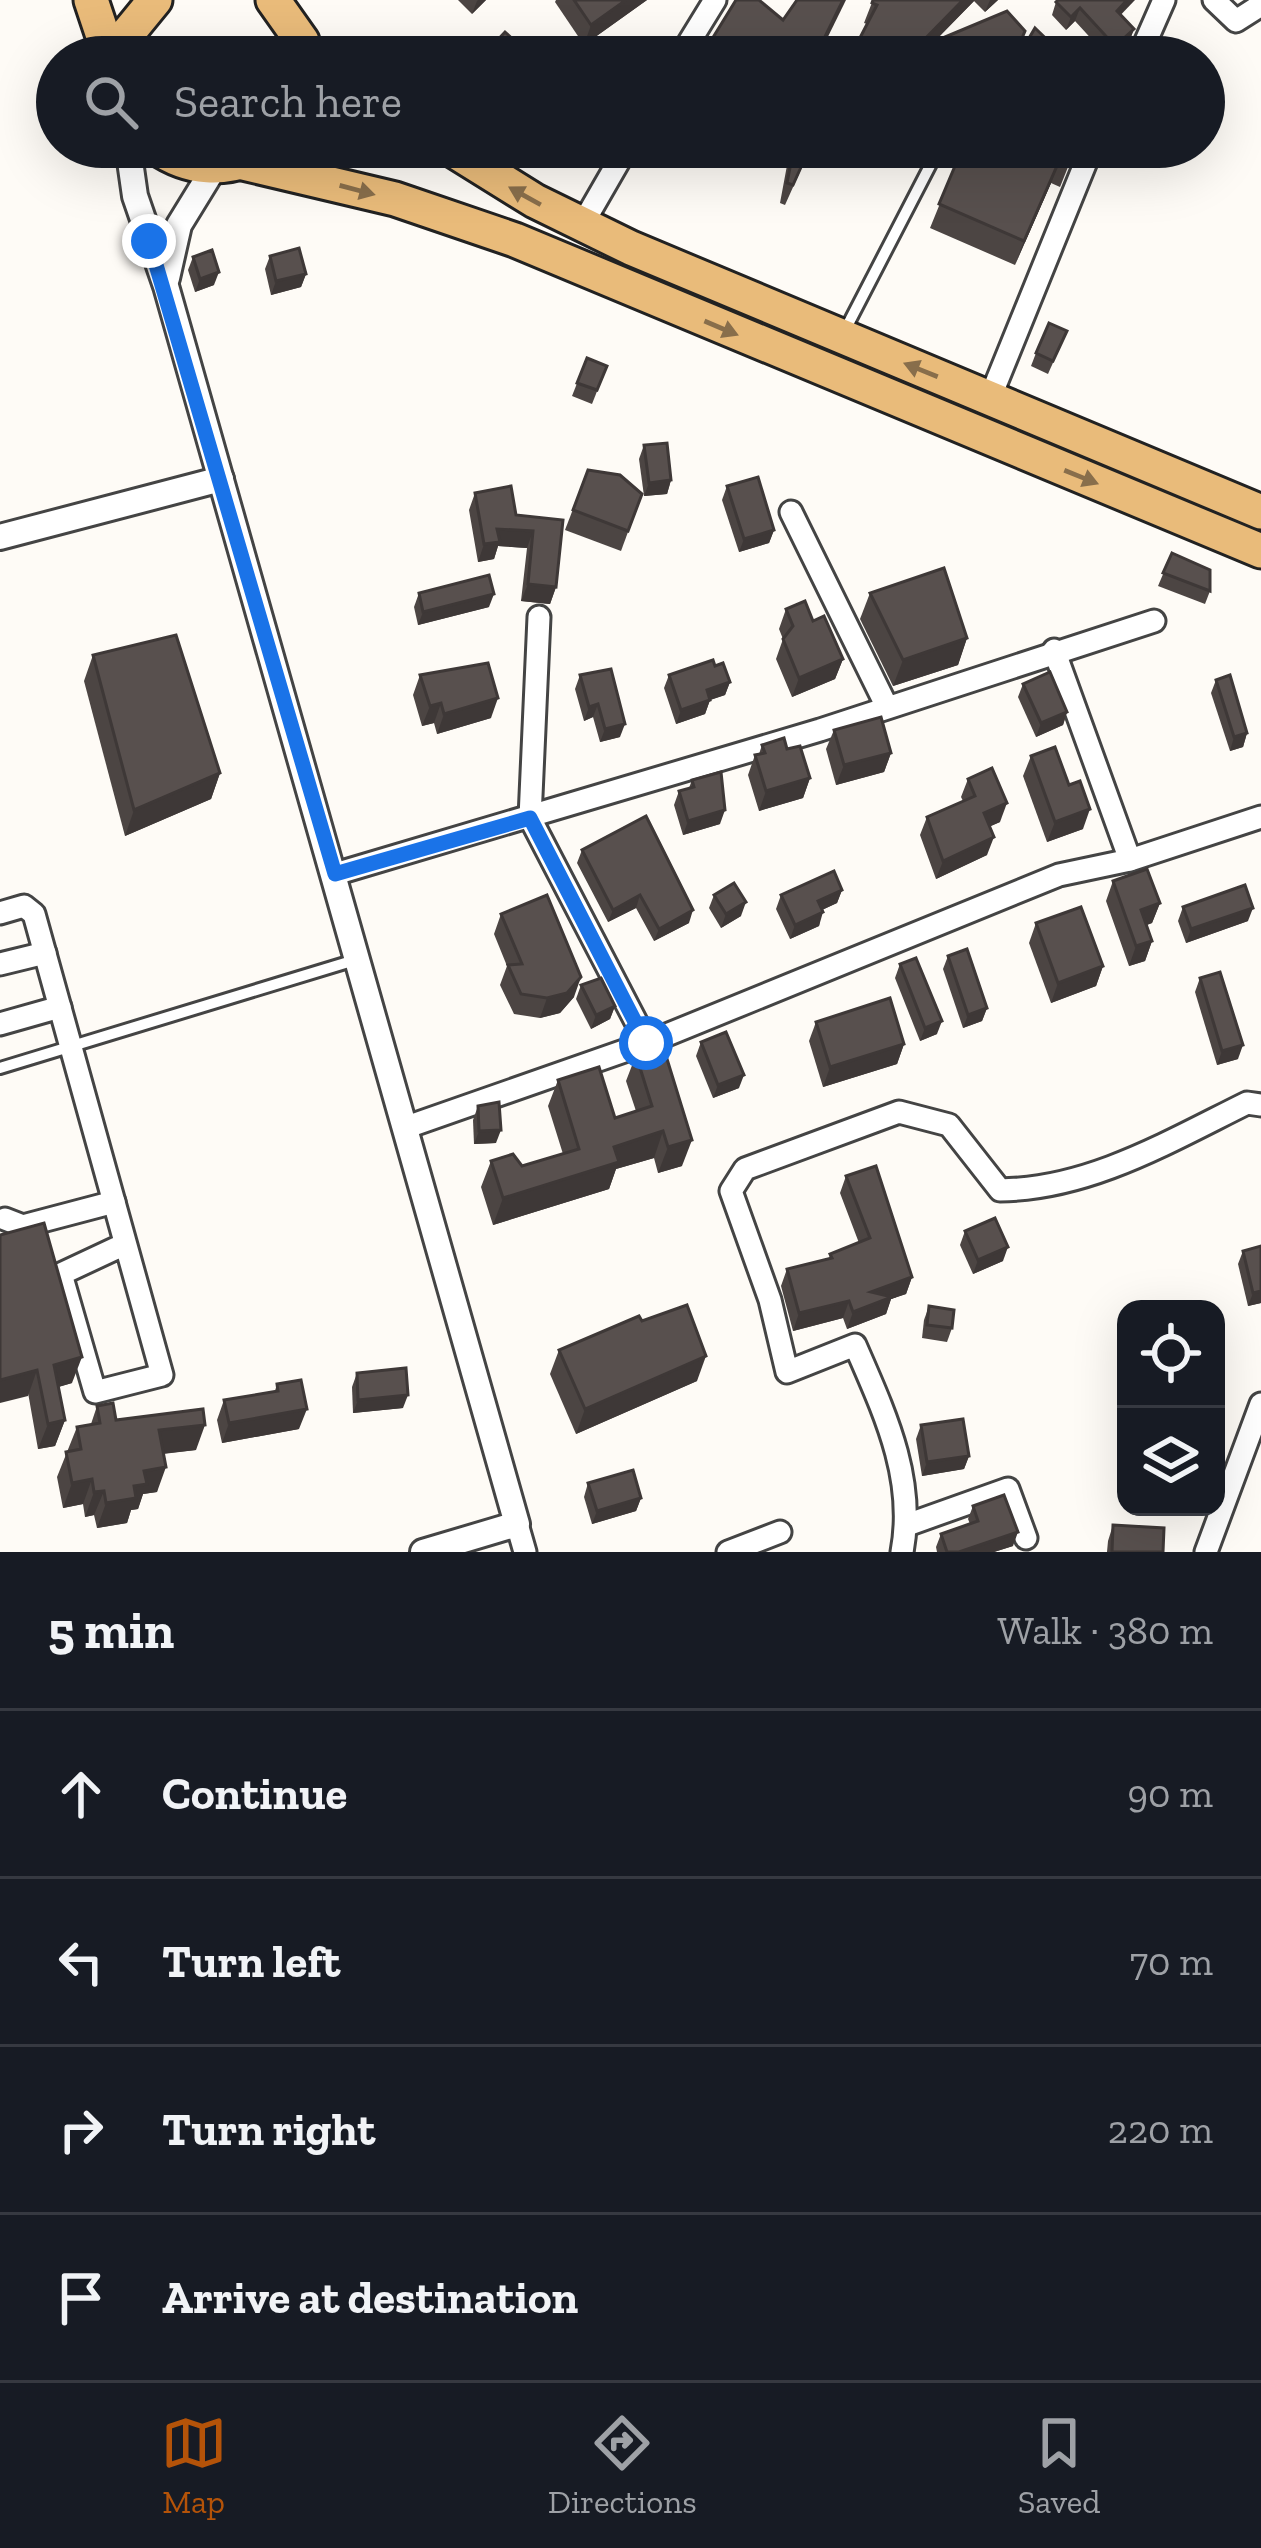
<!DOCTYPE html>
<html lang="en">
<head>
<meta charset="utf-8">
<style>
  body { margin:0; font-family:"Zilla Slab",serif; background:#242831; color:#f1f3f6 }
  .controls { position:absolute; right:36px; bottom:36px; display:grid; overflow:hidden; border-radius:24px; box-shadow:0 12px 48px #0002 }
  .controls button { width:108px; height:108px; display:grid; place-items:center; padding:0; border:0; border-bottom:3px solid #363941; background:#171b24; color:#f1f3f6; font:60px sans-serif }
  .stop { position:absolute; width:36px; height:36px; margin:-27px; border:9px solid #1a73e8; border-radius:50%; background:#fff }
  .stop.end { background:#1a73e8; border-color:#fff; box-shadow:0 3px 12px #0008 }
  .list { margin:0; padding:0; list-style:none }
  h2 { display:flex; justify-content:space-between; align-items:center; height:156px; margin:0; padding:0 48px; font-size:51px }
  h2 small { font-size:39px; font-weight:400; color:#9ea1a6 }
  .list li { display:grid; grid-template-columns:78px 1fr auto; gap:36px; align-items:center; box-sizing:border-box; height:168px; padding:0 48px; border-top:3px solid #363941 }
  .list b { display:block; font-size:45px; white-space:nowrap }
  .list em { font-size:39px; font-style:normal; color:#9ea1a6 }
  .icon { flex:none; width:66px; height:66px; fill:none; stroke:currentColor; stroke-width:2; stroke-linecap:round; stroke-linejoin:round }
  .map { position:relative; flex:none; width:1261px; height:1552px; overflow:hidden }
  .search { position:absolute; background:#171b24; box-shadow:0 12px 48px #0002; left:36px; right:36px; top:36px; height:132px; display:flex; align-items:center; gap:30px; box-sizing:border-box; padding:0 42px; border-radius:66px; color:#9ea1a6; font-size:45px }
  .sheet { height:828px; background:#171b24 }
  nav { display:flex; justify-content:space-around; align-items:center; box-sizing:border-box; height:168px; border-top:3px solid #363941; background:#171b24; font-size:33px; color:#9ea1a6 }
  nav a { display:grid; justify-items:center; gap:6px }
  nav .on { color:#b45309 }
  .map>svg:first-child { display:block }
</style>
</head>
<body>
<div class="map">
<svg width="1261" height="1552" viewBox="0 0 1261 1552">
  <rect width="100%" height="100%" fill="#fefbf6"/>
  <g fill="none" stroke-linecap="round" stroke-linejoin="round">
    <g stroke="#444" stroke-width="16">
      <g id="service">
        <polyline points="843,334 933,160"/>
        <polyline points="0,1068 355,960"/>
      </g>
    </g>
    <g stroke="#444" stroke-width="27">
      <g id="minor">
        <polyline points="1214,0 1236,21 1261,5"/>
        <polyline points="680,57 715,0"/>
        <polyline points="1139,57 1164,0"/>
        <polyline points="582,225 627,147"/>
        <polyline points="990,398 1092,147"/>
        <polyline points="791,512 887,707"/>
        <polyline points="539,617 530,818 647,1043"/>
        <polyline points="1054,650 1130,860"/>
        <polyline points="335,874 820,730 1154,621"/>
        <polyline points="0,913 24,906 34,914 162,1375 95,1392 61,1274 125,1244"/>
        <polyline points="0,964 45,953"/>
        <polyline points="0,1024 60,1007"/>
        <polyline points="407,1127 647,1043 1059,875 1130,860 1261,817"/>
        <polyline points="5,1219 23,1226 114,1202"/>
        <polyline points="517,1524 525,1552"/>
        <polyline points="907,1525 1008,1489 1026,1538"/>
        <polyline points="728,1552 780,1532"/>
        <path d="M902,1552C916,1478 884,1412 855,1345L787,1372L770,1300L731,1191L745,1169L899,1112L949,1125L1000,1190C1089,1189 1168,1142 1247,1103L1261,1105"/>
        <polyline points="1206,1552 1261,1404"/>
      </g>
    </g>
    <g stroke="#444" stroke-width="30">
      <g id="tertiary">
        <polyline points="128,147 135,196 166,286 517,1524 423,1552"/>
        <polyline points="167,278 179,225 214,168"/>
        <polyline points="0,537 221,479"/>
      </g>
    </g>
    <g stroke="#222" stroke-width="39">
      <g id="primary">
        <polyline points="91,0 110,57"/>
        <polyline points="273,0 302,41 306,57"/>
        <polyline points="121,57 128,33 155,0"/>
        <path d="M156,147C189,170 225,172 261,154"/>
        <polyline points="448,147 535,201 631,248 1261,512"/>
        <polyline points="243,163 395,199 515,240 1261,551"/>
      </g>
    </g>
    <use href="#service" stroke="#fff" stroke-width="10"/>
    <use href="#minor" stroke="#fff" stroke-width="21"/>
    <use href="#tertiary" stroke="#fff" stroke-width="24"/>
    <use href="#primary" stroke="#e9bb7a" stroke-width="33"/>
  </g>
  <g fill="#4c4543">
    <polygon points="458,0 486,0 472,14"/>
    <polygon points="556,0 647,0 584,45 555,2"/>
    <polygon points="873,0 998,0 985,12 974,1 935,41 1025,31 1015,57 850,57 867,24 864,23"/>
    <polygon points="1056,2 1121,15 1134,29 1129,42 1113,57 1108,57 1075,21 1066,30 1052,15"/>
    <polygon points="1025,45 1065,57 1020,57"/>
    <polygon points="491,47 529,57 487,57"/>
    <polygon points="763,147 811,147 785,205 780,203 788,160"/>
    <polygon points="963,147 1076,147 1060,187 1051,183 1015,265 930,228"/>
    <polygon points="270,256 306,274 301,287 271,295 265,269"/>
    <polygon points="193,257 214,285 195,292 188,270"/>
    <polygon points="1067,331 1048,374 1031,366 1036,353"/>
    <polygon points="587,358 607,366 592,404 572,396"/>
    <polygon points="644,445 671,480 667,494 644,496 639,459"/>
    <polygon points="588,470 642,494 621,551 565,530"/>
    <polygon points="727,486 774,530 769,543 739,552 722,500"/>
    <polygon points="475,493 516,515 563,520 556,587 550,604 521,601 527,548 498,546 494,559 478,562 469,510"/>
    <polygon points="1172,553 1210,591 1205,604 1158,586"/>
    <polygon points="419,593 489,607 418,625 414,607"/>
    <polygon points="870,593 967,638 958,665 893,686 860,619"/>
    <polygon points="786,609 813,621 843,659 835,679 792,697 776,659 783,639 779,629"/>
    <polygon points="93,655 220,773 211,799 125,836 84,681"/>
    <polygon points="715,666 730,682 725,695 710,700 705,714 676,724 664,688 669,675"/>
    <polygon points="420,675 491,718 437,734 434,723 422,726 413,695"/>
    <polygon points="580,675 620,737 600,742 593,717 584,721 575,689"/>
    <polygon points="1216,680 1247,733 1243,747 1230,751 1211,693"/>
    <polygon points="1023,684 1067,712 1063,725 1036,737 1018,697"/>
    <polygon points="834,730 891,753 884,772 836,785 826,749"/>
    <polygon points="762,745 787,749 810,778 803,798 759,811 748,775 755,755 759,754"/>
    <polygon points="1031,756 1069,785 1083,829 1047,842 1023,776"/>
    <polygon points="968,779 1000,822 990,826 987,855 936,879 920,835 927,817 963,801 961,797"/>
    <polygon points="692,780 720,824 683,835 674,805 679,791 689,788"/>
    <polygon points="582,850 689,923 654,941 636,908 608,922 577,863"/>
    <polygon points="1113,881 1160,903 1152,923 1147,925 1152,941 1145,961 1129,966 1106,901"/>
    <polygon points="842,890 837,903 822,910 819,926 790,939 776,909 781,895"/>
    <polygon points="714,895 741,916 721,928 709,908"/>
    <polygon points="1183,907 1248,921 1186,943 1178,921"/>
    <polygon points="501,914 574,997 560,1013 540,1018 514,1014 500,985 507,966 494,934"/>
    <polygon points="1036,923 1103,966 1096,986 1051,1003 1029,943"/>
    <polygon points="948,956 987,1008 982,1021 963,1028 943,969"/>
    <polygon points="900,964 937,1034 920,1041 895,978"/>
    <polygon points="1200,978 1238,1059 1217,1065 1195,992"/>
    <polygon points="581,985 615,1006 610,1019 591,1029 576,999"/>
    <polygon points="816,1022 904,1044 897,1064 823,1087 809,1041"/>
    <polygon points="701,1042 739,1088 713,1098 696,1056"/>
    <polygon points="636,1055 682,1166 658,1173 654,1158 616,1169 609,1189 493,1225 481,1187 491,1161 522,1166 563,1154 548,1106 558,1080 615,1118 636,1111 626,1081"/>
    <polygon points="478,1106 496,1143 474,1144 473,1120"/>
    <polygon points="846,1176 912,1277 906,1294 891,1299 886,1314 847,1329 843,1318 793,1331 781,1286 787,1269 829,1259 830,1254 859,1243 840,1193"/>
    <polygon points="965,1231 1003,1261 973,1274 960,1245"/>
    <polygon points="0,1235 72,1383 58,1387 65,1420 55,1446 38,1449"/>
    <polygon points="1243,1251 1261,1303 1248,1306 1238,1264"/>
    <polygon points="929,1306 952,1328 947,1342 922,1338 924,1320"/>
    <polygon points="642,1321 697,1381 576,1434 550,1374 559,1350"/>
    <polygon points="357,1373 403,1408 353,1413 352,1387"/>
    <polygon points="277,1384 299,1429 222,1443 217,1420 224,1400 275,1391"/>
    <polygon points="97,1406 116,1420 196,1450 163,1454 157,1492 143,1494 138,1509 131,1510 127,1523 97,1528 94,1515 85,1517 83,1504 63,1508 57,1477 77,1427 91,1424"/>
    <polygon points="921,1425 969,1456 964,1469 922,1476 916,1439"/>
    <polygon points="588,1483 641,1498 636,1511 592,1524 584,1497"/>
    <polygon points="973,1506 1013,1546 994,1552 937,1552 936,1547 941,1534 970,1524 968,1519"/>
    <polygon points="1113,1525 1163,1552 1107,1552 1108,1541"/>
  </g>
  <g fill="#3e3837">
    <polygon points="478,0 486,0 472,14 477,1"/>
    <polygon points="626,0 647,0 584,45 591,25"/>
    <polygon points="843,0 846,0 818,57 815,57"/>
    <polygon points="963,0 975,0 919,57 914,50"/>
    <polygon points="990,0 998,0 985,12"/>
    <polygon points="1127,0 1135,0 1112,24 1117,11"/>
    <polygon points="1080,8 1075,21 1066,30 1071,17"/>
    <polygon points="1134,29 1129,42 1111,57 1115,46"/>
    <polygon points="1060,159 1051,183 1015,265 1024,241"/>
    <polygon points="219,272 214,285 195,292 200,279"/>
    <polygon points="306,274 301,287 271,295 276,281"/>
    <polygon points="671,480 667,494 644,496 649,483"/>
    <polygon points="497,529 533,531 527,548 498,546 494,559 478,562 484,544"/>
    <polygon points="774,530 769,543 739,552 744,539"/>
    <polygon points="528,584 556,587 550,604 521,601"/>
    <polygon points="494,594 489,607 418,625 423,612"/>
    <polygon points="967,638 958,665 893,686 903,660"/>
    <polygon points="843,659 835,679 792,697 799,678"/>
    <polygon points="730,682 725,695 710,700 705,714 676,724 681,710 707,690"/>
    <polygon points="498,698 491,718 437,734 444,714"/>
    <polygon points="441,703 434,723 422,726 430,706"/>
    <polygon points="598,704 593,717 584,721 589,707"/>
    <polygon points="1067,712 1063,725 1036,737 1041,723"/>
    <polygon points="625,724 620,737 600,742 605,729"/>
    <polygon points="1247,733 1243,747 1230,751 1234,737"/>
    <polygon points="891,753 884,772 836,785 844,765"/>
    <polygon points="220,773 211,799 125,836 134,810"/>
    <polygon points="810,778 803,798 759,811 766,791"/>
    <polygon points="1007,803 1000,822 978,832 984,813"/>
    <polygon points="1090,809 1083,829 1047,842 1055,822"/>
    <polygon points="725,810 720,824 683,835 688,821"/>
    <polygon points="994,837 987,855 936,879 943,861"/>
    <polygon points="842,890 837,903 813,914 818,901"/>
    <polygon points="640,895 636,908 608,922 613,910"/>
    <polygon points="746,902 741,916 721,928 726,914"/>
    <polygon points="1160,903 1152,923 1134,929 1141,910"/>
    <polygon points="1253,908 1248,921 1186,943 1191,929"/>
    <polygon points="693,910 689,923 654,941 659,929"/>
    <polygon points="823,912 819,926 790,939 795,925"/>
    <polygon points="1152,941 1145,961 1129,966 1136,946"/>
    <polygon points="1103,966 1096,986 1051,1003 1058,983"/>
    <polygon points="581,977 574,997 560,1013 540,1018 547,998"/>
    <polygon points="615,1006 610,1019 591,1029 596,1015"/>
    <polygon points="987,1008 982,1021 963,1028 968,1015"/>
    <polygon points="942,1021 937,1034 920,1041 925,1028"/>
    <polygon points="904,1044 897,1064 823,1087 830,1067"/>
    <polygon points="1243,1045 1238,1059 1217,1065 1222,1051"/>
    <polygon points="744,1075 739,1088 713,1098 718,1085"/>
    <polygon points="501,1130 496,1143 474,1144 479,1131"/>
    <polygon points="663,1131 654,1158 616,1169 609,1189 493,1225 503,1198 614,1147"/>
    <polygon points="692,1140 682,1166 658,1173 668,1147"/>
    <polygon points="1008,1247 1003,1261 973,1274 978,1260"/>
    <polygon points="912,1277 906,1294 891,1299 886,1314 847,1329 853,1312 871,1292"/>
    <polygon points="1261,1291 1261,1303 1248,1306 1253,1293"/>
    <polygon points="849,1301 843,1318 793,1331 799,1313"/>
    <polygon points="706,1356 697,1381 576,1434 585,1409"/>
    <polygon points="82,1357 72,1383 45,1391 54,1365"/>
    <polygon points="37,1370 28,1396 0,1403 0,1380"/>
    <polygon points="408,1395 403,1408 353,1413 358,1400"/>
    <polygon points="307,1409 299,1429 222,1443 229,1423"/>
    <polygon points="65,1420 55,1446 38,1449 48,1424"/>
    <polygon points="205,1425 196,1450 150,1455 159,1430"/>
    <polygon points="969,1456 964,1469 922,1476 927,1462"/>
    <polygon points="166,1467 157,1492 143,1494 138,1509 131,1510 127,1523 97,1528 106,1503 134,1486 144,1471"/>
    <polygon points="92,1479 83,1504 63,1508 72,1483"/>
    <polygon points="104,1491 94,1515 85,1517 94,1492"/>
    <polygon points="641,1498 636,1511 592,1524 597,1511"/>
    <polygon points="1018,1532 1013,1546 994,1552 959,1552"/>
  </g>
  <g fill="#58504e" stroke="#3e3837" stroke-width="3">
    <polygon points="574,0 626,0 591,25"/>
    <polygon points="736,0 759,0 783,20 797,0 843,0 815,57 701,57"/>
    <polygon points="873,0 963,0 914,50 1007,11 1025,31 1014,57 850,57 877,5 872,3"/>
    <polygon points="1058,0 1127,0 1117,11 1134,29 1115,46 1080,8 1071,17 1056,2"/>
    <polygon points="1035,28 1065,57 1038,57 1025,45"/>
    <polygon points="505,32 530,55 528,57 501,57 491,47"/>
    <polygon points="794,147 810,147 793,185 787,183"/>
    <polygon points="963,147 1075,147 1068,163 1060,159 1024,241 939,204"/>
    <polygon points="299,248 306,274 276,281 270,256"/>
    <polygon points="212,250 219,272 200,279 193,257"/>
    <polygon points="1049,323 1067,331 1053,361 1036,353"/>
    <polygon points="587,358 607,366 597,390 577,383"/>
    <polygon points="667,443 671,480 649,483 644,445"/>
    <polygon points="588,470 620,475 642,494 628,531 573,510"/>
    <polygon points="758,477 774,530 744,539 727,486"/>
    <polygon points="511,486 516,515 563,520 556,587 528,584 533,531 497,529 500,542 484,544 475,493"/>
    <polygon points="1172,553 1210,570 1210,591 1163,573"/>
    <polygon points="944,568 967,638 903,660 870,593"/>
    <polygon points="489,575 494,594 423,612 419,593"/>
    <polygon points="805,601 813,621 824,616 843,659 799,678 783,639 793,626 786,609"/>
    <polygon points="176,635 220,773 134,810 93,655"/>
    <polygon points="713,660 715,666 723,663 730,682 707,690 710,700 681,710 669,675"/>
    <polygon points="488,663 498,698 444,714 441,703 430,706 420,675"/>
    <polygon points="611,669 625,724 605,729 598,704 589,707 580,675"/>
    <polygon points="1050,672 1067,712 1041,723 1023,684"/>
    <polygon points="1230,675 1247,733 1234,737 1216,680"/>
    <polygon points="881,717 891,753 844,765 834,730"/>
    <polygon points="784,738 787,749 800,746 810,778 766,791 755,755 765,753 762,745"/>
    <polygon points="1055,747 1069,785 1080,781 1090,809 1055,822 1031,756"/>
    <polygon points="992,768 1007,803 984,813 994,837 943,861 927,817 975,796 968,779"/>
    <polygon points="721,772 725,810 688,821 679,791 694,787 692,780"/>
    <polygon points="646,816 693,910 659,929 640,895 613,910 582,850"/>
    <polygon points="1147,869 1160,903 1141,910 1152,941 1136,946 1113,881"/>
    <polygon points="834,871 842,890 818,901 823,912 795,925 781,895"/>
    <polygon points="734,883 746,902 726,914 714,895"/>
    <polygon points="1245,885 1253,908 1191,929 1183,907"/>
    <polygon points="547,895 581,977 567,993 547,998 521,994 508,965 522,964 501,914"/>
    <polygon points="1081,907 1103,966 1058,983 1036,923"/>
    <polygon points="967,949 987,1008 968,1015 948,956"/>
    <polygon points="916,958 942,1021 925,1028 900,964"/>
    <polygon points="1220,972 1243,1045 1222,1051 1200,978"/>
    <polygon points="601,978 615,1006 596,1015 581,985"/>
    <polygon points="890,998 904,1044 830,1067 816,1022"/>
    <polygon points="726,1032 744,1075 718,1085 701,1042"/>
    <polygon points="663,1046 692,1140 668,1147 663,1131 614,1147 619,1162 503,1198 491,1161 513,1154 522,1166 579,1149 558,1080 599,1067 615,1118 652,1106 636,1055"/>
    <polygon points="499,1102 501,1130 479,1131 478,1106"/>
    <polygon points="876,1166 912,1277 871,1292 892,1297 853,1312 849,1301 799,1313 787,1269 832,1258 830,1254 870,1238 846,1176"/>
    <polygon points="995,1218 1008,1247 978,1260 965,1231"/>
    <polygon points="44,1223 82,1357 54,1365 65,1420 48,1424 37,1370 0,1380 0,1235"/>
    <polygon points="1261,1246 1261,1291 1253,1293 1243,1251"/>
    <polygon points="687,1305 706,1356 585,1409 559,1350 639,1316 642,1321"/>
    <polygon points="929,1306 954,1310 952,1328 927,1325"/>
    <polygon points="406,1368 408,1395 358,1400 357,1373"/>
    <polygon points="301,1380 307,1409 229,1423 224,1400 278,1391 277,1384"/>
    <polygon points="113,1403 116,1420 203,1409 205,1425 159,1430 166,1467 144,1471 147,1484 134,1486 136,1498 106,1503 104,1491 94,1492 92,1479 72,1483 66,1452 81,1449 77,1427 100,1423 97,1406"/>
    <polygon points="963,1419 969,1456 927,1462 921,1425"/>
    <polygon points="633,1470 641,1498 597,1511 588,1483"/>
    <polygon points="1004,1495 1018,1532 959,1552 947,1552 941,1534 978,1521 973,1506"/>
    <polygon points="1113,1525 1164,1528 1163,1552 1112,1552"/>
  </g>
  <defs><path id="oneway-solid" d="M-6-.8H1V-3.2L6.5 0L1 3.2V.8H-6Z" transform="scale(3)"/></defs>
  <g fill="#886e4b">
    <use href="#oneway-solid" transform="translate(357 190) rotate(15)"/>
    <use href="#oneway-solid" transform="translate(525 196) rotate(-151)"/>
    <use href="#oneway-solid" transform="translate(721 328) rotate(23)"/>
    <use href="#oneway-solid" transform="translate(921 370) rotate(-158)"/>
    <use href="#oneway-solid" transform="translate(1081 477) rotate(22)"/>
  </g>
  <g fill="none" stroke-linecap="round" stroke-linejoin="round">
    <polyline stroke="#1a73e8" stroke-width="15" points="149,241 335,874 530,818 646,1043"/>
  </g>
</svg>
<div class="controls">
<button><svg class="icon" aria-label="locate" viewBox="0 0 24 24"><circle cx="12" cy="12" r="6"/><path d="M12 2v4M12 18v4M2 12h4M18 12h4"/></svg></button>
<button><svg class="icon" aria-label="layers" viewBox="0 0 24 24"><path d="M12 4l9 5-9 5-9-5zM3 14l9 5 9-5"/></svg></button>
</div>
<div class="stop" style="left:646px;top:1043px"></div>
<div class="stop end" style="left:149px;top:241px"></div>
<div class="search"><svg class="icon" aria-label="search" viewBox="0 0 24 24"><circle cx="10" cy="10" r="6"/><path d="M15 15l6 6"/></svg>Search here</div>
</div>
<section class="sheet">
<h2>5 min<small>Walk · 380 m</small></h2>
<ul class="list">
<li><svg class="icon" aria-label="ahead" viewBox="0 0 24 24"><path d="M12 20V5M6 11l6-6 6 6"/></svg><div><b>Continue</b></div><em>90 m</em></li>
<li><svg class="icon" aria-label="left" viewBox="0 0 24 24"><path d="M17 20v-9H6M10 6l-5 5 5 5"/></svg><div><b>Turn left</b></div><em>70 m</em></li>
<li><svg class="icon" aria-label="right" viewBox="0 0 24 24"><path d="M7 20v-9h11M14 6l5 5-5 5"/></svg><div><b>Turn right</b></div><em>220 m</em></li>
<li><svg class="icon" aria-label="arrive" viewBox="0 0 24 24"><path d="M6 21V4h12l-3 4 3 4H6"/></svg><div><b>Arrive at destination</b></div></li>
</ul>
</section>
<nav>
<a class="on"><svg class="icon" aria-label="map" viewBox="0 0 24 24"><path d="M3 6l6-2 6 2 6-2v14l-6 2-6-2-6 2zM9 4v14M15 6v14"/></svg>Map</a>
<a><svg class="icon" aria-label="directions" viewBox="0 0 24 24"><path d="M12 3l9 9-9 9-9-9zM9 14v-3h6M13 9l2 2-2 2"/></svg>Directions</a>
<a><svg class="icon" aria-label="saved" viewBox="0 0 24 24"><path d="M7 4h10v16l-5-4-5 4z"/></svg>Saved</a>
</nav>
</body>
</html>
